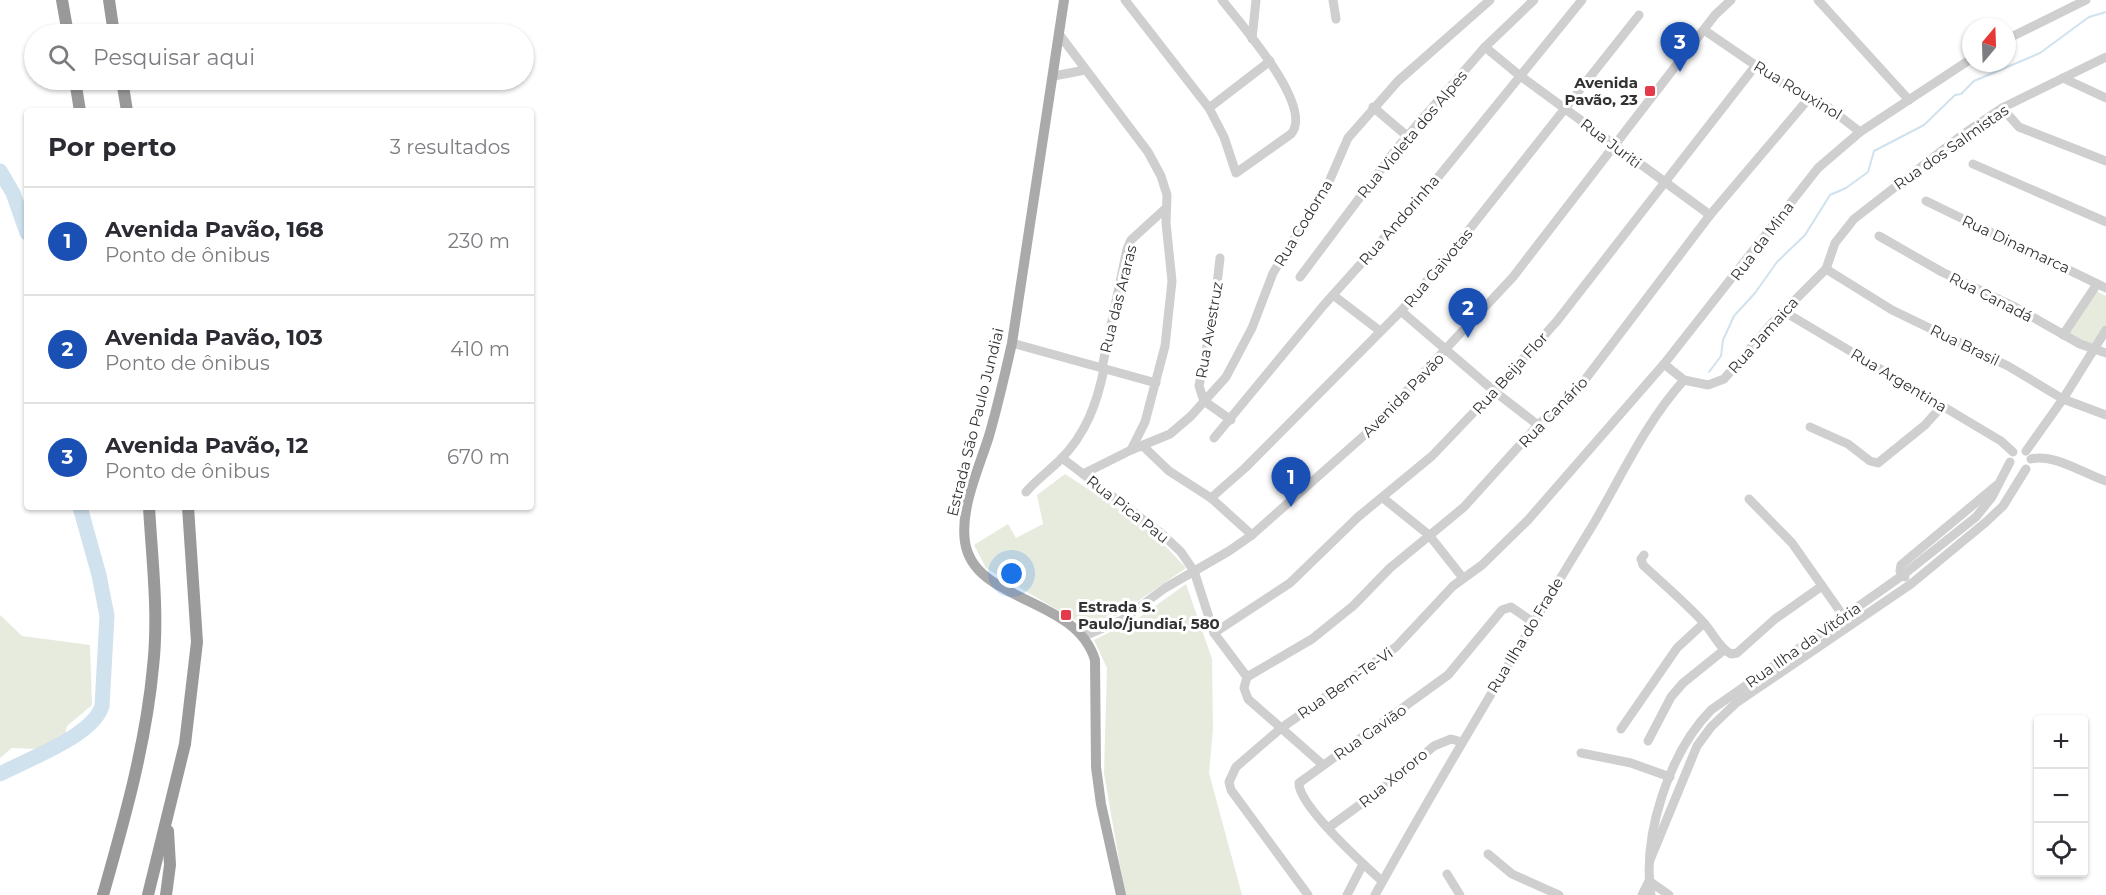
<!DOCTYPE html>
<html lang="pt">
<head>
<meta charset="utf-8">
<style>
  body { margin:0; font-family:Montserrat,sans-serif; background:#f2f2f3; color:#2b2b33 }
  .controls { position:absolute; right:18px; bottom:18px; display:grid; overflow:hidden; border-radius:6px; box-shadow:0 2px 4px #0004 }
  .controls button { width:54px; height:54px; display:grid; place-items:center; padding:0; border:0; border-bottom:2px solid #e1e1e2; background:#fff; color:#2b2b33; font:30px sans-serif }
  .compass { position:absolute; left:1962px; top:18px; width:54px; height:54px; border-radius:50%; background:#fff; box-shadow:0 2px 4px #0004; rotate:19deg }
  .you { position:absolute; left:1012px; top:574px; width:21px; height:21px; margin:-15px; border:4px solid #fff; border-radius:50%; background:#1a73e8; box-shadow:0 0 0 9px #1a73e833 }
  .badge { display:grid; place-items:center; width:39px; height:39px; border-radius:50%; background:#ea580c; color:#fff; font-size:20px; font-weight:700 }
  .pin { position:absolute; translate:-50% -50px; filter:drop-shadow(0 2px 3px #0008) }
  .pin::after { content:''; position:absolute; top:32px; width:21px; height:18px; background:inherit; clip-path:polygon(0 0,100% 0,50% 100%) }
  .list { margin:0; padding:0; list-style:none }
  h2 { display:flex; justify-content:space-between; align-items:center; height:78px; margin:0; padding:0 24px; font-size:26px }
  h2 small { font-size:20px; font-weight:400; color:#7c7c81 }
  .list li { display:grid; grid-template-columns:39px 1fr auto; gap:18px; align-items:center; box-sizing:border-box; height:108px; padding:0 24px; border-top:2px solid #e1e1e2 }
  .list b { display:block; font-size:22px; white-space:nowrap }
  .list p { margin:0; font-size:20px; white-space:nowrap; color:#7c7c81 }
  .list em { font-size:20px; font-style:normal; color:#7c7c81 }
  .icon { flex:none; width:33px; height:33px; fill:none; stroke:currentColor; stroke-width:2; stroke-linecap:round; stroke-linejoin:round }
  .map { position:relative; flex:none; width:2106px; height:895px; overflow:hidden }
  .search { position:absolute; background:#fff; box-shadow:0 2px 4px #0004; left:24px; top:24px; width:510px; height:66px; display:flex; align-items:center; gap:15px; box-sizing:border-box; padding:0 21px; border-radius:33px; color:#7c7c81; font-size:22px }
  .panel { position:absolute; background:#fff; box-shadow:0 2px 4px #0004; left:24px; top:108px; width:510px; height:402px; border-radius:6px }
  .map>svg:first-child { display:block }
</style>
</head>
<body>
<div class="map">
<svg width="2106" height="895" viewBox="0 0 2106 895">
  <rect width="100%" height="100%" fill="#fff"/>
  <g fill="#e6ebde">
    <polygon points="2094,290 2106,296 2106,324 2094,347 2068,333"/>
    <polygon points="1065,474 1149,529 1186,568 1116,616 1085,626 986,568 974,545 1008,524 1016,538 1043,524 1037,495"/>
    <polygon points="1186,584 1212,659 1213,729 1209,773 1242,895 1125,895 1104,773 1107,668 1094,640 1140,617"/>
    <polygon points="0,615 22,636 90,645 92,705 67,726 62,750 12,748 0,758"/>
  </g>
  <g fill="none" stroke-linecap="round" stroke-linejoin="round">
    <polyline stroke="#cfe2ed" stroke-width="2" points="1709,372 1721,356 1723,340 1734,316 1755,293 1777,262 1805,235 1830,195 1846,188 1868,172 1874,151 1924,125 1955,95 1961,94 1974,81 2040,53 2089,17 2106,12"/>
    <g stroke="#cfe2ed" stroke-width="15">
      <polyline points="0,171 13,193 27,233"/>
      <path d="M0,774C28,759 93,736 102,706L107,616L99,575L80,507"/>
    </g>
    <g stroke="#cfcfcf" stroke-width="9">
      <path d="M1125,0L1209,108L1224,137L1236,173L1291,134C1315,107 1240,23 1222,0"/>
      <polyline points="1333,0 1336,19"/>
      <polyline points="1818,0 1909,100"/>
      <polyline points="1704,30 1780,82 1828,107 1860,132"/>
      <polyline points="1059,34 1148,152 1161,176 1167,195 1166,223 1172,281 1165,346 1145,422 1131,450 1083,474"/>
      <polyline points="1252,39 1256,0"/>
      <polyline points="2007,39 2086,0"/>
      <polyline points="1485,47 1519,75 1710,215"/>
      <polyline points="1054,76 1085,70"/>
      <polyline points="2063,78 2106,98"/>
      <polyline points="1373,107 1407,136"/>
      <polyline points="1209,108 1270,61"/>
      <polyline points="2002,108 2019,127 2106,161"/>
      <polyline points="1973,164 2106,222"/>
      <polyline points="1926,201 2106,288"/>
      <polyline points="1879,236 1942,272 2013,306 2080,344 2106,353"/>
      <polyline points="1220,258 1214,311 1199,386 1204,401 1231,420"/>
      <polyline points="1826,269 1892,310 2008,366 2063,399 2106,415"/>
      <polyline points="1300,277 1397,148 1485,47 1534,0"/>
      <polyline points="1333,295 1380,331"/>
      <polyline points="1401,311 1494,391 1538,425"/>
      <polyline points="1783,311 2001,441 2013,452"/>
      <polyline points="2063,335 2097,284"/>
      <polyline points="1012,343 1156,383"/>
      <polyline points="1664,364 1684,380 1708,385 1724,379 1772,323 1826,269 1835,243 1854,219 1962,135 2002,108 2106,57"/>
      <polyline points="1102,368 1127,249 1131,240 1166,208"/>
      <polyline points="1810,427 1848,444 1870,461 1878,463 1925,425 1942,406"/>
      <polyline points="1214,438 1323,306 1435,181 1582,0"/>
      <polyline points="1144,447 1169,471 1211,498 1252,535"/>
      <polyline points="1131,450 1170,434 1191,416 1226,377 1252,328 1273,273 1328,184 1348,138 1398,81 1490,0"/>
      <polyline points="2026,451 2063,399 2106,330"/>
      <polyline points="1062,458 1162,534 1181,552 1194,571 1214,633 1247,677"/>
      <path d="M2031,459C2054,453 2084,474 2106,481"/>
      <path d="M1026,492C1036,480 1049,471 1060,460C1086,434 1097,403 1104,369"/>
      <polyline points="1211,498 1245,468 1401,311 1449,255 1639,15"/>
      <polyline points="1383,498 1429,535 1463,578"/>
      <polyline points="1749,499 1792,543 1844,617"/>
      <path d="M1644,555L1641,559L1643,565C1663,584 1685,602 1704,623C1713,633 1719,648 1731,654L1737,653L1775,619L1822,586"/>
      <polyline points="1905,577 1900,571 1901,565 1997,485"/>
      <polyline points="1214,633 1290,583 1358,517 1432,456 1494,391 1557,321 1756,65"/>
      <polyline points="1084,636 1122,620 1165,588 1229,551 1252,535 1368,432 1513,277 1715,15 1731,0"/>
      <polyline points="1247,677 1312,639 1353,606 1390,568 1464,507 1538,425 1581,385 1710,215 1810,97"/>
      <polyline points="1247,677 1244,688 1248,699 1323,765"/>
      <polyline points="1621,729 1677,648 1704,623"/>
      <polyline points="1648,741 1671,697 1683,683 1724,650"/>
      <polyline points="1581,753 1631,763 1670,777"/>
      <polyline points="1328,828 1391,782 1434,746 1451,739 1462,742"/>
      <polyline points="1488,854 1512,874 1559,895"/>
      <polyline points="1650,860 1697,746 1711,727 1736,703 1911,584 1986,522 2003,506 2026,469"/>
      <polyline points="1447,874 1460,895"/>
      <path d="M1382,881C1364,865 1298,805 1299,783L1448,675L1502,610L1511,607L1533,622"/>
      <polyline points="1308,895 1231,790 1229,782 1236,767 1280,729 1396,647 1453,586 1482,565 1528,520 1664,364 1818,168 1860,132 1971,59"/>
      <polyline points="1347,895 1363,864"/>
      <path d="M1375,895C1445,769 1519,646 1594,523C1622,475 1646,422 1684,380"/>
      <polyline points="1642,895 1649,881 1669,895"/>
      <path d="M1651,895C1642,836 1669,753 1711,710L1903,575L1976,517L1992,497L2010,462"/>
    </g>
    <path stroke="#aaa" stroke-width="10" d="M1064,0L1012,343C1005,374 998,405 989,436C979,468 960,508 965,542C974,603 1076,596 1095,660L1096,767L1101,804L1121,895"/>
    <g stroke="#999" stroke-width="12">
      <polyline points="62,0 68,34"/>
      <polyline points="109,0 114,34"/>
      <polyline points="75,80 80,111"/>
      <polyline points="122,80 127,111"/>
      <path d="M103,895C124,821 146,744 153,667C159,614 152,560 149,507"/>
      <polyline points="148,895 185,744 197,642 188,507"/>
      <polyline points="166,895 170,865 168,831"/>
    </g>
  </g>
  <g fill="#e33b4c" stroke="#fff" stroke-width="2">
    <rect x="1644" y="85" width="12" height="12" rx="3"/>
    <rect x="1060" y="609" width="12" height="12" rx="3"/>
  </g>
  <g text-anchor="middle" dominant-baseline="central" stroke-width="6" stroke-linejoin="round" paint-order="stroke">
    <g font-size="15" font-weight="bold" fill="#323232" stroke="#fff" text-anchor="end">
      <text x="1638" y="82">Avenida<tspan x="1638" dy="17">Pavão, 23</tspan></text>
      <text x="1078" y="606" text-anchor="start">Estrada S.<tspan x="1078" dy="17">Paulo/jundiaí, 580</tspan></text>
    </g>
    <g font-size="15" fill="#323232" stroke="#fff">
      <text transform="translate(1798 90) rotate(31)">Rua Rouxinol</text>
      <text transform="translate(1412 134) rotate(-50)">Rua Violeta dos Alpes</text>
      <text transform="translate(1611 143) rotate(37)">Rua Juriti</text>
      <text transform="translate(1951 147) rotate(-35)">Rua dos Salmistas</text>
      <text transform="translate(1399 220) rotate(-49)">Rua Andorinha</text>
      <text transform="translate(1303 223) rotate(-59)">Rua Codorna</text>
      <text transform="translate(1762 241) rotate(-53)">Rua da Mina</text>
      <text transform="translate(2016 244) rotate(25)">Rua Dinamarca</text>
      <text transform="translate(1438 268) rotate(-50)">Rua Gaivotas</text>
      <text transform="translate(1991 297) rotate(27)">Rua Canadá</text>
      <text transform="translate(1118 299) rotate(-76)">Rua das Araras</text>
      <text transform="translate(1209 330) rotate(-80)">Rua Avestruz</text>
      <text transform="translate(1763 335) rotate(-48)">Rua Jamaica</text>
      <text transform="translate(1965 345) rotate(26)">Rua Brasil</text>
      <text transform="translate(1510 373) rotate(-48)">Rua Beija Flor</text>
      <text transform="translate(1899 380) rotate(31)">Rua Argentina</text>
      <text transform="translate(1403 395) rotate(-46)">Avenida Pavão</text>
      <text transform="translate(1553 412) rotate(-46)">Rua Canário</text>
      <text transform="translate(975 422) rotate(-76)">Estrada São Paulo Jundiai</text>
      <text transform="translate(1128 509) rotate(38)">Rua Pica Pau</text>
      <text transform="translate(1525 635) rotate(-59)">Rua Ilha do Frade</text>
      <text transform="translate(1803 645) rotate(-35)">Rua Ilha da Vitória</text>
      <text transform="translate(1345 683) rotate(-35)">Rua Bem-Te-Vi</text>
      <text transform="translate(1370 732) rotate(-35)">Rua Gavião</text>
      <text transform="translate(1393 778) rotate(-39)">Rua Xororo</text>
    </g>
  </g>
</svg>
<div class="controls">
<button>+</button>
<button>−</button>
<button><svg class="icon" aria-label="locate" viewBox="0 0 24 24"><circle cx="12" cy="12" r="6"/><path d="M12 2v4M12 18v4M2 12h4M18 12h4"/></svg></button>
</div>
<svg class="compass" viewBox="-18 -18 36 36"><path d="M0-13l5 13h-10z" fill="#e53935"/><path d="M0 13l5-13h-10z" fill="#7c7c81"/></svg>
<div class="you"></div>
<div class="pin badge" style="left:1291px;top:507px;background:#1a4fb4">1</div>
<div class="pin badge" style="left:1468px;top:338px;background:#1a4fb4">2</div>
<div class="pin badge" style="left:1680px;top:72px;background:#1a4fb4">3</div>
<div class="search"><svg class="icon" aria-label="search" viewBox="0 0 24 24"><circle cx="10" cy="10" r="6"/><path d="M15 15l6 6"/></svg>Pesquisar aqui</div>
<section class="panel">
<h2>Por perto<small>3 resultados</small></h2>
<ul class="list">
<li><span class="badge" style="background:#1a4fb4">1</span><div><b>Avenida Pavão, 168</b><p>Ponto de ônibus</p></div><em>230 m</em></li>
<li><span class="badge" style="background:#1a4fb4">2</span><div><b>Avenida Pavão, 103</b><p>Ponto de ônibus</p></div><em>410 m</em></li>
<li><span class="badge" style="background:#1a4fb4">3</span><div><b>Avenida Pavão, 12</b><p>Ponto de ônibus</p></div><em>670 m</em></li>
</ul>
</section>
</div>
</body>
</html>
